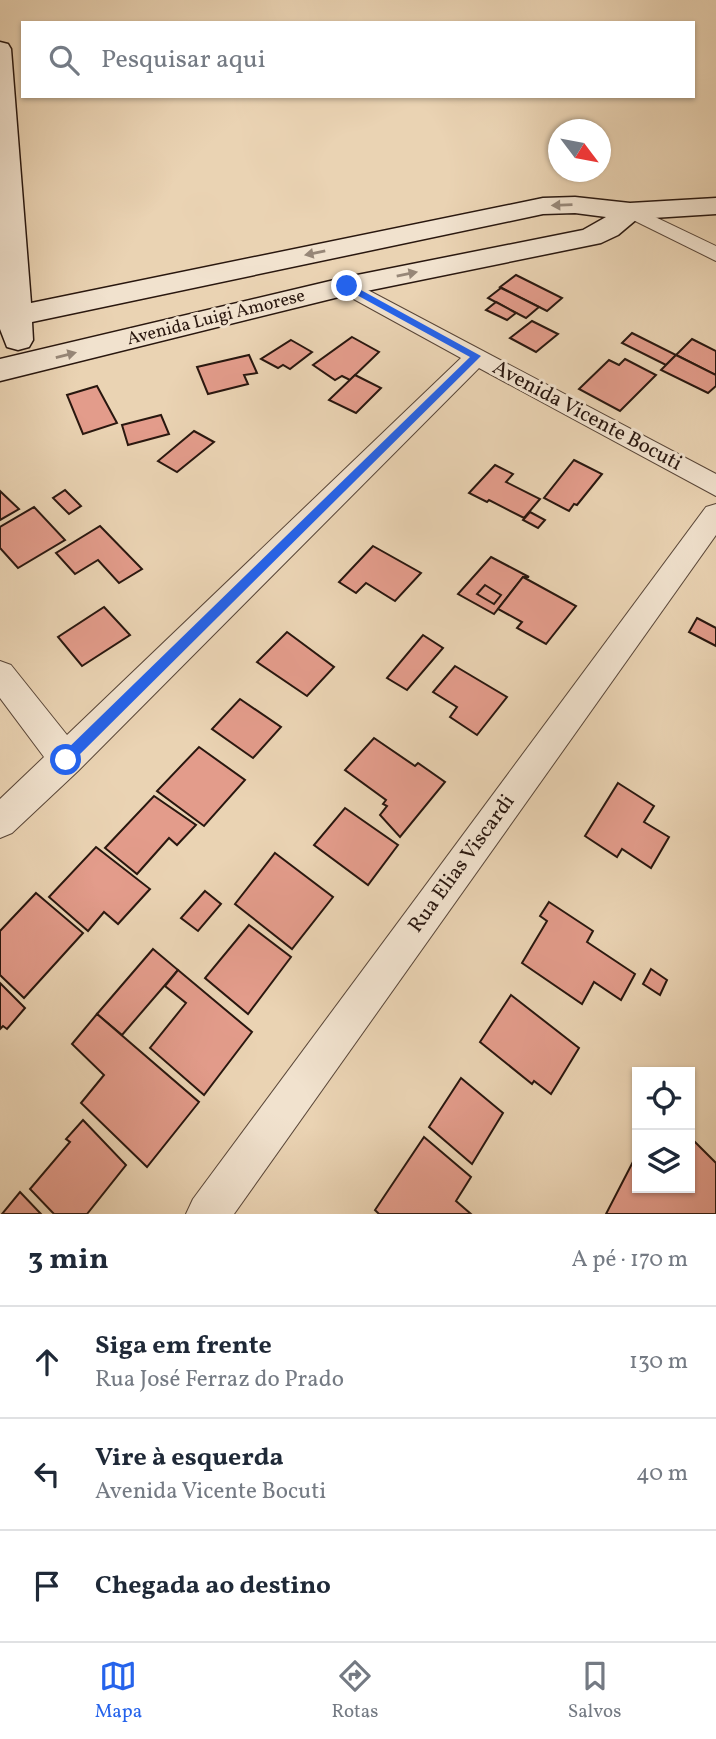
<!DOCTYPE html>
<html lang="pt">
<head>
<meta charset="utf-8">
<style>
  body { margin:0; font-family:Vollkorn,serif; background:#f6f6f7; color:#1f2937 }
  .controls { position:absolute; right:21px; bottom:21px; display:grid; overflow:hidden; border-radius:0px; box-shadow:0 2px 5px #0004 }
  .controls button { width:63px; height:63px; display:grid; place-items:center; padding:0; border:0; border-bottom:2px solid #e0e1e3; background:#fff; color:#1f2937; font:35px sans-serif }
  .compass { position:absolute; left:548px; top:119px; width:63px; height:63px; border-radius:50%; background:#fff; box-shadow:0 2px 5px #0004; rotate:122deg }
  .stop { position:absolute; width:21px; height:21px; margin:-16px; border:5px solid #2563eb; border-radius:50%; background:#fff }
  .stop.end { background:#2563eb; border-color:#fff; box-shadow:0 2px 7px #0008 }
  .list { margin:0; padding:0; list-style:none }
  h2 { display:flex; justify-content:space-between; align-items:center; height:91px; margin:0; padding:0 28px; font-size:30px }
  h2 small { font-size:23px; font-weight:400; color:#747a83 }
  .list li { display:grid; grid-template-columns:46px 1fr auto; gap:21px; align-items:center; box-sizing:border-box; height:112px; padding:0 28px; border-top:2px solid #e0e1e3 }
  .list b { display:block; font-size:26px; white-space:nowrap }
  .list p { margin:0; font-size:23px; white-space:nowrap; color:#747a83 }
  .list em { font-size:23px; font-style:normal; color:#747a83 }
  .icon { flex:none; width:38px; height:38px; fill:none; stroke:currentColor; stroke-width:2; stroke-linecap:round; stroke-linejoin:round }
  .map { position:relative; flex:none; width:716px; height:1214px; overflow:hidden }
  .search { position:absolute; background:#fff; box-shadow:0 2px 5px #0004; left:21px; right:21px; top:21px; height:77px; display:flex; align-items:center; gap:18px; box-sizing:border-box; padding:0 24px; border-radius:0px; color:#747a83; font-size:26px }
  .sheet { height:427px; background:#fff }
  nav { display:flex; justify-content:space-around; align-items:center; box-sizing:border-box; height:98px; border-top:2px solid #e0e1e3; background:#fff; font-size:19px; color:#747a83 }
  nav a { display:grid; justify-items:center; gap:4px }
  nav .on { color:#2563eb }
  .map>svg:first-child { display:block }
</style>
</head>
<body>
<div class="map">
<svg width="716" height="1214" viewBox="0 0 716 1214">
  <rect width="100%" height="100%" fill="#ead3b3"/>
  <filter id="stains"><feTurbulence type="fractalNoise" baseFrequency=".00286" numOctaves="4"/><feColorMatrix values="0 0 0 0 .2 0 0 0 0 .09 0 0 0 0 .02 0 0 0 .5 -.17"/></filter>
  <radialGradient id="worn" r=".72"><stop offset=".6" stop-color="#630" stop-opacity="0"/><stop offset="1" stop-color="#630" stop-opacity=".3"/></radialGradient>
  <g fill="#e39c8b" stroke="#29170f" stroke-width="2">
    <polygon points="516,275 562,298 547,311 500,287"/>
    <polygon points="501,288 539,307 526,318 488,298"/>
    <polygon points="496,302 516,313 507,320 486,310"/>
    <polygon points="532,321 558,334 536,352 510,338"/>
    <polygon points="632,333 676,355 666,365 622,343"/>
    <polygon points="352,337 379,352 350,380 342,376 335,380 313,365"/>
    <polygon points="692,339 716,351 716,375 676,355"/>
    <polygon points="291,340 312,352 290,369 283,365 278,368 261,359"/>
    <polygon points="249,355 257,373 244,375 248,384 208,394 197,367"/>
    <polygon points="676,355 716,375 716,386 708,393 661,370"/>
    <polygon points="625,359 656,375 620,411 579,389 609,360 619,365"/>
    <polygon points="355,375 381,388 356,413 329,400"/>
    <polygon points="97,386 117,423 83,434 67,395"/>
    <polygon points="161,415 169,434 128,445 122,425"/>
    <polygon points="194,431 214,442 177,472 158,461"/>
    <polygon points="574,460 602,474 577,505 574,504 569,511 544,498"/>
    <polygon points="495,465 513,474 506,482 540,499 524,518 489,500 487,502 469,493"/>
    <polygon points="65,490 81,506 69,514 53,498"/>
    <polygon points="0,491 19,509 0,520"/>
    <polygon points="34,507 65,540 18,568 0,548 0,527"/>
    <polygon points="530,512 545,520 538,528 523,520"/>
    <polygon points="100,526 142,569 119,583 98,560 75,574 56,553"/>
    <polygon points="373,546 421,573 395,601 366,583 356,593 339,582"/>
    <polygon points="491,557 529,577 523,577 494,614 458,594"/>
    <polygon points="523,577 576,606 546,644 517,628 522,622 498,609"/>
    <polygon points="485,585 501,595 494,604 477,594"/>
    <polygon points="104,607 130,635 82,666 58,637"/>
    <polygon points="697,618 716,628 716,646 689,632"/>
    <polygon points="287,632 334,667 307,696 257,662"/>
    <polygon points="423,635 443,648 407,690 387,678"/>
    <polygon points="455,666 507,697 477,735 450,717 457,707 433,692"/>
    <polygon points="240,699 281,727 253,758 212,729"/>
    <polygon points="374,738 415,766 418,763 445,782 400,837 380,815 387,806 383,804 386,800 345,770"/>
    <polygon points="199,747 245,780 204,826 157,791"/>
    <polygon points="618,783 654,806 644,822 669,837 651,868 622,849 617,857 585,836"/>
    <polygon points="154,796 196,825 177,845 169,838 137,874 105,848"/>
    <polygon points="345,808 398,845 368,885 314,845"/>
    <polygon points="96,847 150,889 118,924 104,912 88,931 49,897"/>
    <polygon points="275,853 333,897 292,949 235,904"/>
    <polygon points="205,891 221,904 198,931 181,918"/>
    <polygon points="36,893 83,933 24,998 0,975 0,931"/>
    <polygon points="549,902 593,931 587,942 635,974 621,1000 594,982 582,1004 522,963 547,921 540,916"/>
    <polygon points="249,925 291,957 248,1014 205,978"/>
    <polygon points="153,949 178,970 122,1035 97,1014"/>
    <polygon points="651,969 667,980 660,995 643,984"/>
    <polygon points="178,970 252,1032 204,1095 150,1048 186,1003 165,986"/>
    <polygon points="0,983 25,1008 7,1029 3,1026 0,1029"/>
    <polygon points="511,995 579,1048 551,1094 534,1081 532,1084 480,1042"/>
    <polygon points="97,1014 199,1102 147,1167 81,1103 104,1075 72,1044"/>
    <polygon points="461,1078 503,1113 472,1164 429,1127"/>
    <polygon points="83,1120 126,1165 87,1214 54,1214 30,1189 70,1142 66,1139"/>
    <polygon points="424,1137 471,1177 456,1201 471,1214 379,1214 375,1210"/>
    <polygon points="690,1137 716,1163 716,1214 606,1214 637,1154 637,1188 690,1188"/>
    <polygon points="20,1192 41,1214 2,1214"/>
  </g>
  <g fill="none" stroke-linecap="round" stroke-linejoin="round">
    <g stroke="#594638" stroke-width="2">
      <g id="street">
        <polygon points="630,205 716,246 716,261 623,215 620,211 623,207"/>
        <polygon points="347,279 716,474 716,496 479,368 78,771 12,833 0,838 0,799 44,757 0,698 0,661 11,665 67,735 461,358 339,291 336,286 339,281"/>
        <polygon points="716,504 716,535 234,1214 186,1214 193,1199 706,507"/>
      </g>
    </g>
    <g stroke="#29170f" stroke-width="3">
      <polygon id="secondary" points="0,42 8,44 11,49 31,303 543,198 575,197 630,203 716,198 716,214 637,219 618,235 601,243 347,295 0,381 0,359 347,277 583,230 606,217 575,213 543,214 32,322 33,340 29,347 18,350 7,347 0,329"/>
    </g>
    <use href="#street" fill="#f1e2ce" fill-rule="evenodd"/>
    <use href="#secondary" fill="#f1e2ce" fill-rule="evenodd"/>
  </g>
  <defs><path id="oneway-solid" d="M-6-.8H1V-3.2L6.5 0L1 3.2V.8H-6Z" transform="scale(1.75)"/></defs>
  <g fill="#978778">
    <use href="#oneway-solid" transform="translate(562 205) rotate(178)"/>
    <use href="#oneway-solid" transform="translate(315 253) rotate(168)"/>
    <use href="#oneway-solid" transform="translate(407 274) rotate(-11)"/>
    <use href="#oneway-solid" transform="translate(66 355) rotate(-14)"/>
  </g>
  <polygon fill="#2563eb" points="344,284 350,284 481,356 70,764 61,764 61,755 470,357 344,288"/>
  <g text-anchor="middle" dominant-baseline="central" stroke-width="6" stroke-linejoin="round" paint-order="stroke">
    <g font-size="18" fill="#29170f" stroke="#f1e2ce">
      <text transform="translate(216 318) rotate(-14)">Avenida Luigi Amorese</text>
    </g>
    <g font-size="21" fill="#29170f" stroke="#f1e2ce">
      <text transform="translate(587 416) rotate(28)">Avenida Vicente Bocuti</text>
      <text transform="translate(462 864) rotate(-54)">Rua Elias Viscardi</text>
    </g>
  </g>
  <rect width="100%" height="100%" filter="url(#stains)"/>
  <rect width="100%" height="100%" fill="url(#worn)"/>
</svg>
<div class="controls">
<button><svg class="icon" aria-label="locate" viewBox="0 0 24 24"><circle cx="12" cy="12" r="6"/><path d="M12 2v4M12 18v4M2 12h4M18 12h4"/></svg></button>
<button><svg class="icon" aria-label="layers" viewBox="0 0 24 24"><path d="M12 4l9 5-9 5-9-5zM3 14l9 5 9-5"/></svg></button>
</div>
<svg class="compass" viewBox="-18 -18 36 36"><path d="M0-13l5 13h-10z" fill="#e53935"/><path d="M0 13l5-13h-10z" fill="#747a83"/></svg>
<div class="stop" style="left:66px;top:760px"></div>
<div class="stop end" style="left:347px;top:286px"></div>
<div class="search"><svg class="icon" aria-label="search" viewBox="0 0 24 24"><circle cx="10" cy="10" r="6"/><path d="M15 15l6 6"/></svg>Pesquisar aqui</div>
</div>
<section class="sheet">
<h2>3 min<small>A pé · 170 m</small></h2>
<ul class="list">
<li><svg class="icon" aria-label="ahead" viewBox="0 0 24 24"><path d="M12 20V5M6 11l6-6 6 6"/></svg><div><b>Siga em frente</b><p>Rua José Ferraz do Prado</p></div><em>130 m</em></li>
<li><svg class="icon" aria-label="left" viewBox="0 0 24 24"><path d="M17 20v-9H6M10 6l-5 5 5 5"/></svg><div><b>Vire à esquerda</b><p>Avenida Vicente Bocuti</p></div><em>40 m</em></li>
<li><svg class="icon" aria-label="arrive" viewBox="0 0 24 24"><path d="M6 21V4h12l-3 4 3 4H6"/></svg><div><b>Chegada ao destino</b></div></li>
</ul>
</section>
<nav>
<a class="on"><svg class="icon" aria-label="map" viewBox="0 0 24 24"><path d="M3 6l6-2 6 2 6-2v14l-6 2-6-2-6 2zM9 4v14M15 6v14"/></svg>Mapa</a>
<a><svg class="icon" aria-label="directions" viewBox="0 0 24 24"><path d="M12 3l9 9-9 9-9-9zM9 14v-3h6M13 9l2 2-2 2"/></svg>Rotas</a>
<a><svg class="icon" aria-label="saved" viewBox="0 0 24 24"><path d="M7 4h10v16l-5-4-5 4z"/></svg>Salvos</a>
</nav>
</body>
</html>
